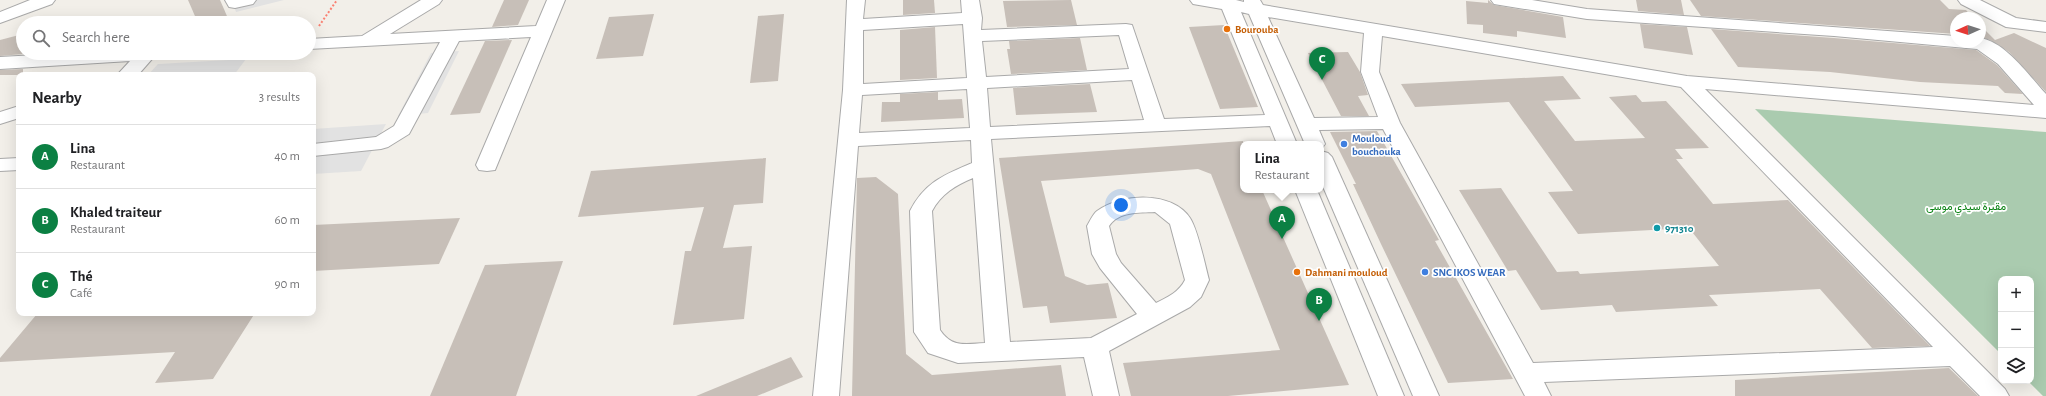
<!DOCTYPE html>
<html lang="en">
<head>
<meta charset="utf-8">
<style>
  body { margin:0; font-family:"Alegreya Sans",Vazirmatn,sans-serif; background:#f6f6f6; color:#202124 }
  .controls { position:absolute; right:12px; bottom:12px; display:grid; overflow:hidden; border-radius:8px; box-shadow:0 4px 16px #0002 }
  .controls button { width:36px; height:36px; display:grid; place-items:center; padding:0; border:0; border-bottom:1px solid #e0e0e0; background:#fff; color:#202124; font:20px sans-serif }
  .compass { position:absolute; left:1950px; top:12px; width:36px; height:36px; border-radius:50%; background:#fff; box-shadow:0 4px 16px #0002; rotate:267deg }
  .you { position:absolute; left:1121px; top:205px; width:14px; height:14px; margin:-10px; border:3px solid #fff; border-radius:50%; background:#1a73e8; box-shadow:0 0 0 6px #1a73e833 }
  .badge { display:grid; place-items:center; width:26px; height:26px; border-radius:50%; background:#0b8043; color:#fff; font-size:13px; font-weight:700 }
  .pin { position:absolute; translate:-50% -33px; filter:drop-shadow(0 1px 2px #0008) }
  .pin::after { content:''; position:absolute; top:21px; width:14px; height:12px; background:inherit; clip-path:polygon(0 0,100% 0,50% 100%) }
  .popup { position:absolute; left:1240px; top:141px; width:84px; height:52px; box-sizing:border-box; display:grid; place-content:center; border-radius:8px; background:#fff; filter:drop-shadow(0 1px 3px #0005); font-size:13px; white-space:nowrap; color:#757577 }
  .popup b { font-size:15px; color:#202124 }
  .popup::after { content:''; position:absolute; left:50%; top:100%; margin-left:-8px; border:8px solid transparent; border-top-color:#fff }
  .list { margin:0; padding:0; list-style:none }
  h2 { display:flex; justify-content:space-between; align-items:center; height:52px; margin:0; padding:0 16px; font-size:17px }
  h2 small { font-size:13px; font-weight:400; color:#757577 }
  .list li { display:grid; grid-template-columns:26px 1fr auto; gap:12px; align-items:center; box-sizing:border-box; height:64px; padding:0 16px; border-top:1px solid #e0e0e0 }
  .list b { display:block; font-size:15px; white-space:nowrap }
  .list p { margin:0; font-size:13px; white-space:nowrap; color:#757577 }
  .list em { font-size:13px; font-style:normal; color:#757577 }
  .icon { flex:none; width:22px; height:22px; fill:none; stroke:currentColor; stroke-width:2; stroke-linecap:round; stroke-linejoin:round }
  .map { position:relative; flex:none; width:2046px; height:396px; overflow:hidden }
  .search { position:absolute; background:#fff; box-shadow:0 4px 16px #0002; left:16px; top:16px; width:300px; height:44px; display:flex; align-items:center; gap:10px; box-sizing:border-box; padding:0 14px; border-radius:22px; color:#757577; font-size:15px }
  .panel { position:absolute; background:#fff; box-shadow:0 4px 16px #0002; left:16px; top:72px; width:300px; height:244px; border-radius:8px }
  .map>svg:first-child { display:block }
</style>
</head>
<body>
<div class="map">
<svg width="2046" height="396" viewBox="0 0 2046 396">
  <rect width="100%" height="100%" fill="#f2efe9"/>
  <polygon fill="#aacbaf" points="1755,109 2046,132 2046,396 2043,396 2028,381 2031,381 2031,279 2001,279 2001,354"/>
  <g fill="#e2e2e2">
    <polygon points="232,0 284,0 236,12"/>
    <polygon points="459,51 428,113 398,116 431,53"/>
    <polygon points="246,59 234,75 148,75 158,64"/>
    <polygon points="386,124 361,171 313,174 313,129"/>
  </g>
  <g fill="#c7bfb8">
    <polygon points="188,0 220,0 230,23 198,23"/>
    <polygon points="504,0 529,0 518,25 492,27"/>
    <polygon points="903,0 934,0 935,13 903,15"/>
    <polygon points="1071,0 1077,25 1007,27 1003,1"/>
    <polygon points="1488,0 1494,5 1563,17 1566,38 1517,31 1517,37 1483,33 1483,25 1467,24 1466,1 1488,3"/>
    <polygon points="1636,0 1681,0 1684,15 1638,11"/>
    <polygon points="1690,0 1940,0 1949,9 1966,10 1973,18 1956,18 1956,34 1701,16"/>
    <polygon points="654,14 643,56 596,59 609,17"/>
    <polygon points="784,14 778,81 750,83 758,16"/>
    <polygon points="1640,24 1687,27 1693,55 1644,48"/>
    <polygon points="1224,25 1258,107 1220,109 1189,27"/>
    <polygon points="1980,25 1995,40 2014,33 2046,48 2046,92 2009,52 1990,40 1980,37"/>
    <polygon points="935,27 937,78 900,80 900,30"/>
    <polygon points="1711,29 1834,38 1976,50 1997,65 2023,94 2005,93 1998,86 1920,82 1830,72 1738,67"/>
    <polygon points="23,34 23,54 0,56 0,40"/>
    <polygon points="1080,38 1087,70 1011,74 1007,49 1010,49 1009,41"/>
    <polygon points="512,40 480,113 450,115 485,41"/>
    <polygon points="1348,52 1360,72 1368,95 1358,96 1369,116 1341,116 1308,53"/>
    <polygon points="23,69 23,75 0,75 0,70"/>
    <polygon points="1563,76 1581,99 1544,101 1575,141 1645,138 1609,97 1636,95 1642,102 1666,101 1709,148 1675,149 1683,159 1676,159 1713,204 1788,200 1930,346 1872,348 1820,289 1709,295 1718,306 1616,312 1612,305 1541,310 1516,270 1508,271 1459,190 1501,188 1557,272 1578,271 1580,274 1719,266 1689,228 1578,234 1548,192 1573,191 1509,102 1415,107 1401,84"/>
    <polygon points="1090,84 1097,112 1016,115 1013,88"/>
    <polygon points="938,92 938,100 962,99 964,118 881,122 882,102 900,102 900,94"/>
    <polygon points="1377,131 1439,240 1435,241 1513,379 1448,383 1381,244 1353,184 1356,184 1330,132"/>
    <polygon points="1243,141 1243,190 1262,190 1349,385 1228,396 1131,396 1123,363 1280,350 1211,174 1198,169 1041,181 1065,276 1087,285 1108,283 1117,318 1050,323 1047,306 1023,308 999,158"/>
    <polygon points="766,158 763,203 734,205 723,248 752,246 744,319 673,325 685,251 691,251 704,207 578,217 591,171"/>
    <polygon points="876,177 898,194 906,354 932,375 1061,365 1066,396 852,396 857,178"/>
    <polygon points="460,218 439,264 313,271 313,225"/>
    <polygon points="563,261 516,396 430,396 485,265"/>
    <polygon points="255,313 213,379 155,383 175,352 0,362 0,358 37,314"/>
    <polygon points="791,357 803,377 757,396 696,396"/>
    <polygon points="1949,368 1978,396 1735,396 1735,380"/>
  </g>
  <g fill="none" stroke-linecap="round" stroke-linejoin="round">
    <g stroke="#a9a9a9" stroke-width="2">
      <g id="minor">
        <polygon points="30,0 55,0 52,4 0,23 0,12"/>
        <polygon points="225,0 256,0 253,4 235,8 229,7"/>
        <polygon points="421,0 442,0 439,4 390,34 536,26 547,0 565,0 495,170 487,171 479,170 476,165 531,37 459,41 409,134 388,147 381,149 313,156 313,144 376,137 394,126 440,42 309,49 309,39 362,36"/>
        <path d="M847,0H865L863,19L962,13L961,0H979L982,18L981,30L1126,24L1132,25L1164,119L1265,115L1222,9L1193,4L1190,0H1236L1244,2V0H1260L1263,5L1687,76L2034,105L1998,64L1977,49L1834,36L1587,19L1500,5L1494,4L1491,0H1532L1587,9L1956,36V42H1980V38C2006,42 2029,76 2046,94V118L1705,89L2005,389L2009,396H1980L1950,366L1544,382L1551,396H1525L1383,129L1319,130L1325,144L1322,148L1321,144H1305L1249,14L1241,12L1297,144H1277L1270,126L991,139L1010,342L1091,338L1137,314L1100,268L1092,254L1087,226C1090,221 1093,214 1097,211C1122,193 1172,191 1190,218C1198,230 1205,265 1209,280L1201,297L1190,307L1109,351L1119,396H1093L1084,357L958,363L928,353L914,332L910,211C925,182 944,175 972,163L971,140L858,146L839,396H813L843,90ZM1268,17L1364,33L1361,72L1378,117L1314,118ZM963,24L967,78L863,84V30ZM1119,35L1129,69L986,77L982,41ZM1382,36L1681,87L1933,347L1533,363L1400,123L1379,72ZM1132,80L1144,120L990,127L987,88ZM967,89L970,128L859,133L862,95ZM973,178L985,343C965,344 952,348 940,330L932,211C941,194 956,185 973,178ZM1155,212L1170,224L1185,280C1179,292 1168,297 1156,303L1121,263L1116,254L1109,226C1119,211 1139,213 1155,212Z"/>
        <polygon points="1958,0 1980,0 2016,18 2046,22 2046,32 2006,27 1961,4"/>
        <polygon points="73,53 176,53 174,57 152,59 138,75 117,75 130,61 0,69 0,57"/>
        <polygon points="19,106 19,118 0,124 0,112"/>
        <polygon points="1321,151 1328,153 1332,157 1439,396 1413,396 1321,182"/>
        <polygon points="19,158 19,170 0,171 0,159"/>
        <polygon points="1295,190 1317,190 1404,396 1378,396"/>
      </g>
    </g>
    <polyline stroke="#fa8072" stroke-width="2" stroke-dasharray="2 2" stroke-linecap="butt" points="319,26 337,0"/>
    <use href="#minor" fill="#fff" fill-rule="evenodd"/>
  </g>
  <g fill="#e8710a" stroke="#fff" stroke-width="1.5">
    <circle cx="1227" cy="29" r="4"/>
    <circle cx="1297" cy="272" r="4"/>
  </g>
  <g fill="#3f7fe0" stroke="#fff" stroke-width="1.5">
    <circle cx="1344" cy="144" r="4"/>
    <circle cx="1425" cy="272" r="4"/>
  </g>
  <circle fill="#0f9aa8" stroke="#fff" stroke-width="1.5" cx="1657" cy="228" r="4"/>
  <g text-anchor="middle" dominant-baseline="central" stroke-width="3.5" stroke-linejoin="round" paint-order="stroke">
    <g font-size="11" font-weight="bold" fill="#c56008" stroke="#fff" text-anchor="start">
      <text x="1235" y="29">Bourouba</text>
      <text x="1305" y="272">Dahmani mouloud</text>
    </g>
    <g font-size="11" font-weight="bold" fill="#366cbe" stroke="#fff" text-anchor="start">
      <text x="1352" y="138">Mouloud<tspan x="1352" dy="13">bouchouka</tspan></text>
      <text x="1433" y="272">SNC IKOS WEAR</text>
    </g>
    <g font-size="11" fill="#0c8416" stroke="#fff">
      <text x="1966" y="206">مقبرة سيدي موسى</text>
    </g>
    <g font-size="11" font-weight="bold" fill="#0d838f" stroke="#fff" text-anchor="start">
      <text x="1665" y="228">971310</text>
    </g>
  </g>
</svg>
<div class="controls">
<button>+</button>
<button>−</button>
<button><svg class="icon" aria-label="layers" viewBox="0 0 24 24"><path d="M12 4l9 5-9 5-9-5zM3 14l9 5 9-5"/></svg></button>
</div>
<svg class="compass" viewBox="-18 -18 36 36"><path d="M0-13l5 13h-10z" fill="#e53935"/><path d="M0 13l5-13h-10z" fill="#757577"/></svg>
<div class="you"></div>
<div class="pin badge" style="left:1282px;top:239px">A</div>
<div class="popup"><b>Lina</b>Restaurant</div>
<div class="pin badge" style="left:1319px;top:321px">B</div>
<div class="pin badge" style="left:1322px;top:80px">C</div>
<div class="search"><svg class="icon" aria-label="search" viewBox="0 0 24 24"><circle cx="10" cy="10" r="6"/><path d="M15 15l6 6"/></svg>Search here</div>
<section class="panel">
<h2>Nearby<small>3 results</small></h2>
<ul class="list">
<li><span class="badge">A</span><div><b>Lina</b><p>Restaurant</p></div><em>40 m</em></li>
<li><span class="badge">B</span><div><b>Khaled traiteur</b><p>Restaurant</p></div><em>60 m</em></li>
<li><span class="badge">C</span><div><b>Thé</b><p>Café</p></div><em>90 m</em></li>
</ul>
</section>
</div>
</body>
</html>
